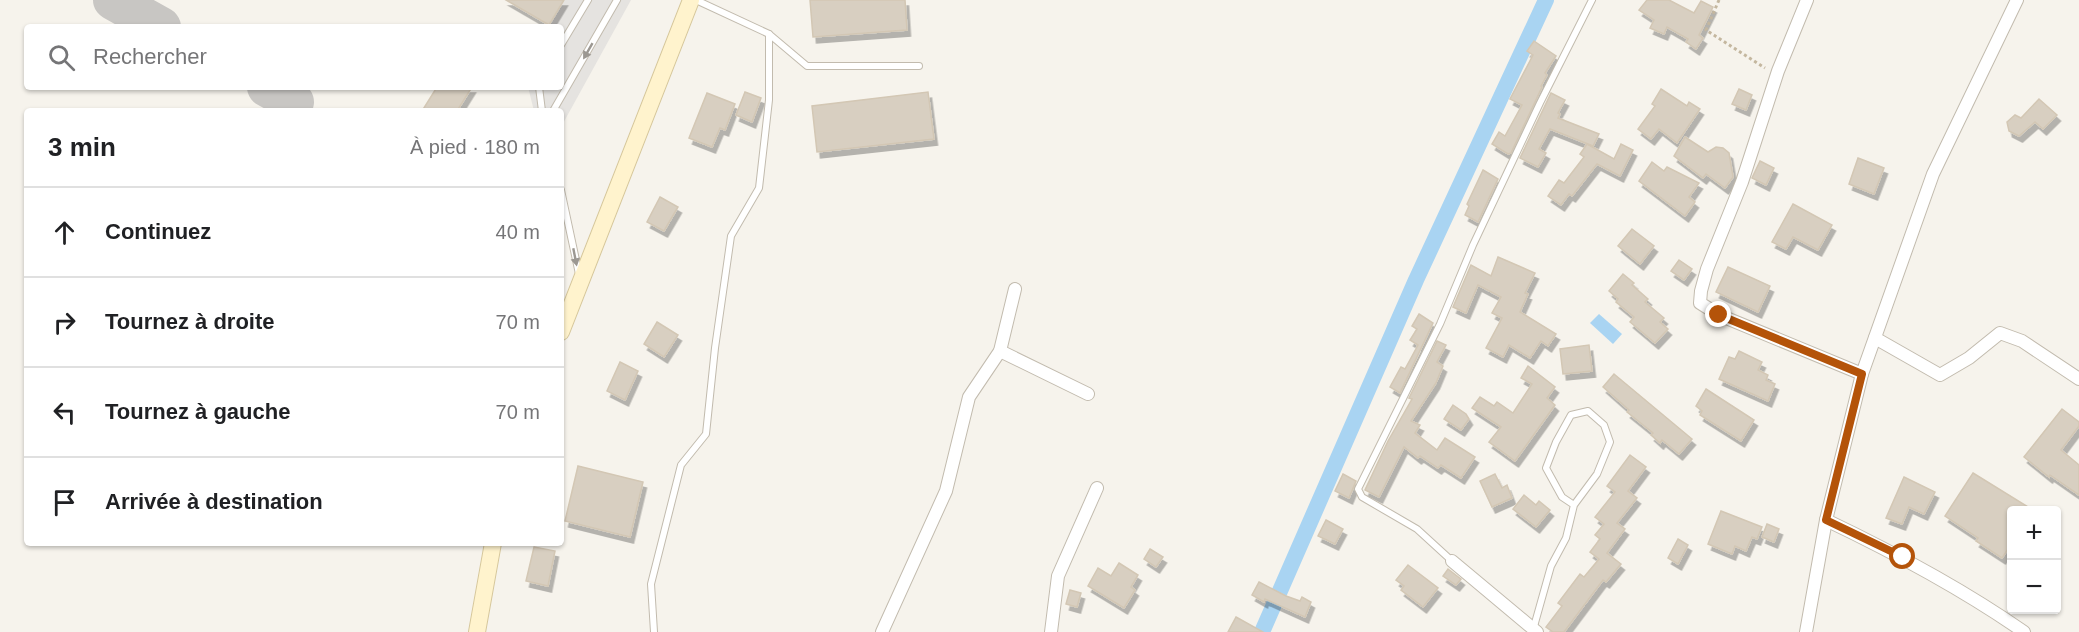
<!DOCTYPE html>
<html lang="fr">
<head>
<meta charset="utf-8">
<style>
  body { margin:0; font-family:Helvetica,sans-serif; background:#f6f6f6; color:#202124 }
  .controls { position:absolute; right:18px; bottom:18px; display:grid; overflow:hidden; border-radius:6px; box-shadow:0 2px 4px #0004 }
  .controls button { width:54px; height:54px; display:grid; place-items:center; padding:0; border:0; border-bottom:2px solid #e0e0e0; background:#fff; color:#202124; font:30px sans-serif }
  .stop { position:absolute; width:18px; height:18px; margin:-14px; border:4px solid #b45309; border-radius:50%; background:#fff }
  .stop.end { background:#b45309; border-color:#fff; box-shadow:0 2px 6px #0008 }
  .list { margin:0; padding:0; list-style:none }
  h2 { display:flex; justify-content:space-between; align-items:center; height:78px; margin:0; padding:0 24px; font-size:26px }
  h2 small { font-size:20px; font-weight:400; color:#757577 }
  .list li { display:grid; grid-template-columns:39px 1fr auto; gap:18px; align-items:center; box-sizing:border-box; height:90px; padding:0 24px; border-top:2px solid #e0e0e0 }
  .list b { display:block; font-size:22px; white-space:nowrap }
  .list em { font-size:20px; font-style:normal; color:#757577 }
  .icon { flex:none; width:33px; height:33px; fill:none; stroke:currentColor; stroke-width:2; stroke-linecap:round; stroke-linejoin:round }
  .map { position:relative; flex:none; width:2079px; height:632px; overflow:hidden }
  .search { position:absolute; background:#fff; box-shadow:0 2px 4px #0004; left:24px; top:24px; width:540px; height:66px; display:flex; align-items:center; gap:15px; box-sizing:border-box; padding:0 21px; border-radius:6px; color:#757577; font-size:22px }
  .panel { position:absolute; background:#fff; box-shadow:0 2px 4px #0004; left:24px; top:108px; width:540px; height:438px; border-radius:6px }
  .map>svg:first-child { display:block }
</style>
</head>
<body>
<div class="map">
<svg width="2079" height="632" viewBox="0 0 2079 632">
  <defs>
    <filter id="shadow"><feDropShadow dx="3.5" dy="6" stdDeviation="0" flood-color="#0004"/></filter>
  </defs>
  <rect width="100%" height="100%" fill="#f6f3ec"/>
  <polygon fill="#e5e3e0" points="564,0 631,0 561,127 561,111 534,111 528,87 561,87 561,27 547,27"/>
  <polygon fill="#a9d4f2" points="1599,314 1622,334 1613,344 1590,323"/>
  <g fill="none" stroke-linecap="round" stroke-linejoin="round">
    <polyline stroke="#a9d4f2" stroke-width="16" points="1262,632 1416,280 1546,0"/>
    <g stroke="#c8c6c3" stroke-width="40">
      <polyline points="113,0 161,27"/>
      <polyline points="267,87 294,102"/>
    </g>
  </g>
  <g fill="#d8cfc1" stroke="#d3c7b4" stroke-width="1.5" filter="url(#shadow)">
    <polygon points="506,0 564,0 549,25"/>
    <polygon points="810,0 905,0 907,30 813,37"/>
    <polygon points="1647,0 1669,0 1694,13 1701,1 1713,7 1699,35 1703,38 1696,49 1686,42 1688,39 1667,27 1664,34 1650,28 1654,20 1639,10"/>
    <polygon points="1534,41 1556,56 1545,73 1547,75 1541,86 1542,87 1511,153 1508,154 1492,144 1499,132 1505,136 1522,105 1510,99 1533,55 1527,51"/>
    <polygon points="437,87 472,87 457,111 422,111"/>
    <polygon points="1661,89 1687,106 1689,102 1700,109 1677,143 1659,129 1651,139 1638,129 1655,106 1652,104"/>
    <polygon points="1739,89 1752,95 1746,110 1732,104"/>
    <polygon points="745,92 761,98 752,122 736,115"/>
    <polygon points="928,92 934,139 817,152 812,106"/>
    <polygon points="707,93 735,104 725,130 720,128 712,147 689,138"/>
    <polygon points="1551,93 1565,100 1558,113 1560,114 1558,118 1599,134 1593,146 1550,129 1539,149 1546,153 1538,167 1520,158"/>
    <polygon points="2039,99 2057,115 2043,129 2035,122 2019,136 2009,131 2007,122 2015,115 2021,118"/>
    <polygon points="1685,137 1708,152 1716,147 1723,148 1729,153 1733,177 1725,188 1706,174 1703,178 1674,156"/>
    <polygon points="1587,144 1614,159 1621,144 1633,150 1620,176 1597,164 1572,196 1569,194 1561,205 1548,196 1559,180 1564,183 1584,157 1580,154"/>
    <polygon points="1858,158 1884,168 1874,194 1849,184"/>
    <polygon points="1760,161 1774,168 1766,185 1752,178"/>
    <polygon points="1652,162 1664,171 1667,167 1699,183 1689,197 1695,202 1685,216 1639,181"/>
    <polygon points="1483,170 1498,179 1478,222 1465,215 1469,206 1467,204"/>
    <polygon points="660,197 678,207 664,231 647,222"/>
    <polygon points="1793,204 1832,225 1818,250 1793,237 1786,249 1772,242"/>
    <polygon points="1632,229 1654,246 1640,264 1618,246"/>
    <polygon points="1498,257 1535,273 1525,293 1528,294 1520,312 1556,334 1548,346 1541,341 1530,358 1509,345 1503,357 1486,348 1502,318 1492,313 1501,297 1478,285 1466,313 1453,307 1471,265 1491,276"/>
    <polygon points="1679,260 1692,269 1684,280 1671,271"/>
    <polygon points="1728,267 1770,286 1758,312 1716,292"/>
    <polygon points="1623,274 1634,283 1632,285 1648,299 1645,302 1664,318 1660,322 1668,329 1655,343 1630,322 1634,317 1616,302 1618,299 1609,291"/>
    <polygon points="1419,314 1433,323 1400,393 1390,387 1401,367 1405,369 1418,345 1410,340 1417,329 1412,326"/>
    <polygon points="657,322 678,335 664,357 644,344"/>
    <polygon points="1437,341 1446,345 1437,362 1443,366 1436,383 1411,421 1420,425 1415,433 1437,450 1445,438 1475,457 1461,478 1441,465 1438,468 1420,456 1418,458 1404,447 1379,497 1365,490 1388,441 1412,399 1409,398"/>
    <polygon points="1589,345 1592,371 1563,374 1560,349"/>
    <polygon points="1739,351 1762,362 1758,370 1768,375 1766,380 1775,384 1768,401 1719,379 1729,357 1735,359"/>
    <polygon points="620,362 638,371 625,400 607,391"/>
    <polygon points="1528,366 1555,387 1547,398 1555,405 1515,461 1489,442 1501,427 1472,408 1480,397 1494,406 1497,402 1513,413 1532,384 1521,378"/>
    <polygon points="1614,374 1692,439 1679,454 1662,440 1660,443 1651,435 1653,433 1627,412 1629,410 1603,387"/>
    <polygon points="1706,389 1754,420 1741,441 1700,415 1702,411 1696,406"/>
    <polygon points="1453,405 1466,414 1469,419 1461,430 1444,419"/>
    <polygon points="2062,409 2079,422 2079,426 2061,450 2079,465 2079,495 2050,475 2049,477 2024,457"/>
    <polygon points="1630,455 1646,467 1628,491 1637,498 1617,523 1625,529 1607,553 1621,564 1606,582 1603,580 1564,632 1553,632 1546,627 1562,606 1558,603 1580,574 1584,577 1599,559 1590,552 1600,539 1595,535 1604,524 1595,517 1615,492 1607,486"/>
    <polygon points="578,466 643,482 630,537 565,521"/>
    <polygon points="1973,473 2033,510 2012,510 2012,543 2002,558 1976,541 1978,538 1945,516"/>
    <polygon points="1343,474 1356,481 1349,498 1335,491"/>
    <polygon points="1495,474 1502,488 1507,485 1512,498 1492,507 1480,481"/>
    <polygon points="1904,477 1935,492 1924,514 1909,507 1902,524 1886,518"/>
    <polygon points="1524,495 1536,505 1539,501 1550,510 1536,527 1513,509"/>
    <polygon points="1721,511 1762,527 1757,539 1752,537 1746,551 1735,546 1732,554 1708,544"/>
    <polygon points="1326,520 1343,529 1335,544 1318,536"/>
    <polygon points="1767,524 1779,529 1774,542 1762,537"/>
    <polygon points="1678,539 1688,545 1678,564 1668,558"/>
    <polygon points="534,547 555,551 548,586 526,581"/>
    <polygon points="1150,549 1163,557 1156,567 1144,559"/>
    <polygon points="1119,563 1138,575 1131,587 1135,590 1124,608 1088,586 1098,568 1111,576"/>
    <polygon points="1408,565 1438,588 1423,607 1401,590 1404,586 1396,580"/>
    <polygon points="1448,569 1461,579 1456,585 1443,576"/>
    <polygon points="1259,582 1286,596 1300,601 1302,597 1311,602 1305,617 1265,599 1264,602 1252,595"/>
    <polygon points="1070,590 1081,593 1077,607 1066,604"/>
    <polygon points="1236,617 1263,632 1228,632"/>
  </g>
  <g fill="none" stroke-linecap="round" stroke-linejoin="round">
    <g stroke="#c2bbae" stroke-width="8">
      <g id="lane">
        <polyline points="696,0 769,34 807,66 919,66"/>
        <polyline points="561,45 588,0"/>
        <polyline points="539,87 542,111"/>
        <polyline points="553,111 617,0"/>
        <polyline points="561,190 579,274"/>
        <polyline points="1452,561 1417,529 1362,497 1358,489 1440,324 1473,245 1540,103 1592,0"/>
        <polyline points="1533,630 1551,566 1566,538 1574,505 1597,474 1610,442 1604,425 1588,411 1571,415 1556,442 1546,468 1562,497 1574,505"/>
        <polyline points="654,632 651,584 681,465 706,434 715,348 731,236 759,188 769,100 769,34"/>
      </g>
    </g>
    <g stroke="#c2bbae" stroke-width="14">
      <g id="street">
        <polyline points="1807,0 1778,71 1742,182 1707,269 1701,291 1700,303 1719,315 1862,374"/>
        <polyline points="1875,338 1940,375 1969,358 2000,333 2022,341 2079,379"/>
        <polyline points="1000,351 1088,394"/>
        <path d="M1826,520C1895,553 1961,588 2024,632"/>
        <polyline points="1452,561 1537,632"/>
        <polyline points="882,632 946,491 969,397 1000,351 1015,289"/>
        <polyline points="1051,632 1058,576 1097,488"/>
        <polyline points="1806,632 1826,520 1862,374 1933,174 2017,0"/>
      </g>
    </g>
    <g stroke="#d6c79b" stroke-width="18">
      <g id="secondary">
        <polyline points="561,332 691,0"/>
        <polyline points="477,632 493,543"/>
      </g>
    </g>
    <polyline stroke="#c4b79f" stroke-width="3" stroke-dasharray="3 3" stroke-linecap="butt" points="1719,0 1706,30 1765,68"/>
    <use href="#lane" stroke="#fff" stroke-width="6"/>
    <use href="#street" stroke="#fff" stroke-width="12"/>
    <use href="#secondary" stroke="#fff3cd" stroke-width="16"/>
  </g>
  <defs><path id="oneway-solid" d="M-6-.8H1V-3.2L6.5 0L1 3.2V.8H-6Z" transform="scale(1.5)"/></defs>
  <g fill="#9c9892">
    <use href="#oneway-solid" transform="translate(588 51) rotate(120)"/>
    <use href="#oneway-solid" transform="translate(575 257) rotate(79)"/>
  </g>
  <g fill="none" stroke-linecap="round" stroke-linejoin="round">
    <polyline stroke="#b45309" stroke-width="8" points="1719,315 1862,374 1826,520 1903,557"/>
  </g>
</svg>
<div class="controls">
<button>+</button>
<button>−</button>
</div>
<div class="stop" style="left:1903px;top:557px"></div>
<div class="stop end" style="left:1719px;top:315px"></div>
<div class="search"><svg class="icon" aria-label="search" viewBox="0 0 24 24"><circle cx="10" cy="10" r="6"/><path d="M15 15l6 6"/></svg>Rechercher</div>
<section class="panel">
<h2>3 min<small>À pied · 180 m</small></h2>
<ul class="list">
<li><svg class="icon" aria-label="ahead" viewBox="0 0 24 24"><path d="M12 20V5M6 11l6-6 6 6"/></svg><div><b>Continuez</b></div><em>40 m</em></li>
<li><svg class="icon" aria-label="right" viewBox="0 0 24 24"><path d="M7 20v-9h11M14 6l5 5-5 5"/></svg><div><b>Tournez à droite</b></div><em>70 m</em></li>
<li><svg class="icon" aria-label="left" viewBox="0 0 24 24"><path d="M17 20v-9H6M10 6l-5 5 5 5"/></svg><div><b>Tournez à gauche</b></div><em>70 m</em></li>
<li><svg class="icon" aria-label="arrive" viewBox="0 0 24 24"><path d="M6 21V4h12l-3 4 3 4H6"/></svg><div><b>Arrivée à destination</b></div></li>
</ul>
</section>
</div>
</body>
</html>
